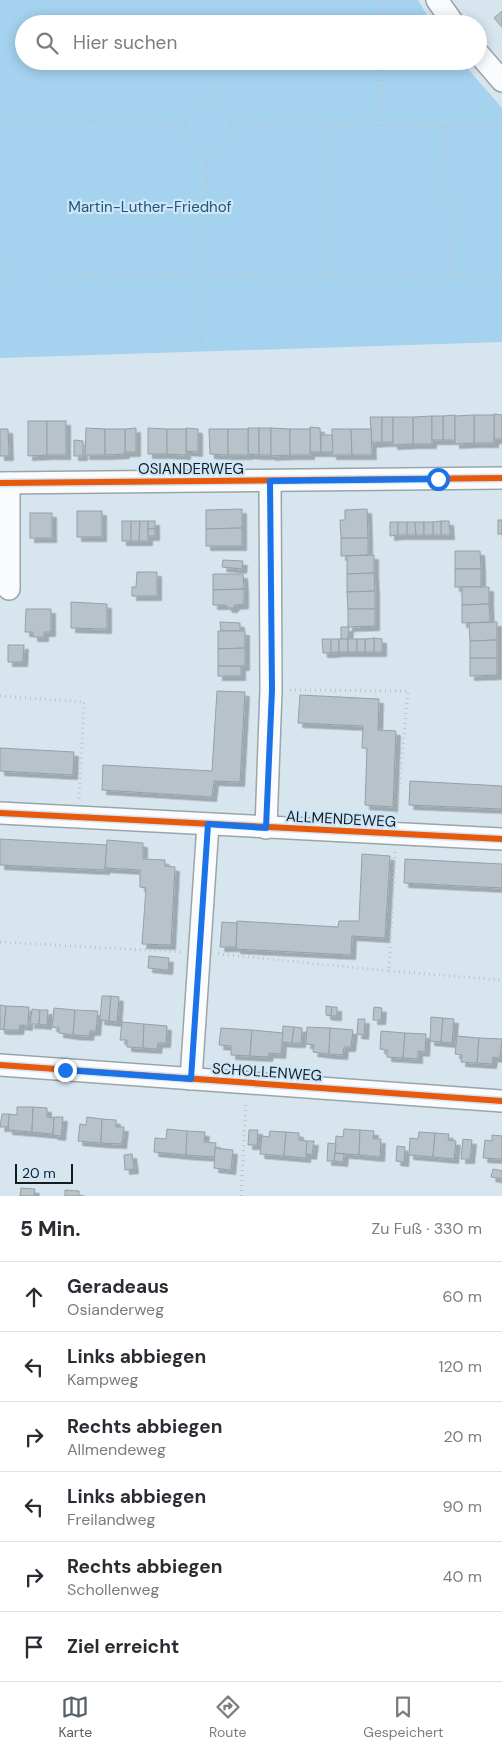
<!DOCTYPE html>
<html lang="de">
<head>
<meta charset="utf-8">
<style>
  body { margin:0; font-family:"DM Sans",sans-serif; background:#f2f2f3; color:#2b2b33 }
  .scale { position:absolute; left:15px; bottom:12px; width:58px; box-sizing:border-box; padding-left:5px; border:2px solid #131c21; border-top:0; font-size:14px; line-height:18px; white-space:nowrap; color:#131c21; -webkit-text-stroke:4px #cee6f7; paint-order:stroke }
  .stop { position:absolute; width:15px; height:15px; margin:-11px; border:4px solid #1a73e8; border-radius:50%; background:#fff }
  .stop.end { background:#1a73e8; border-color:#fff; box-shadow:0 1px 5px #0008 }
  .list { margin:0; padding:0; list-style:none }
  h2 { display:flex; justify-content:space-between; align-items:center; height:65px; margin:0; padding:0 20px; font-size:21px }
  h2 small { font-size:16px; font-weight:400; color:#7c7c81 }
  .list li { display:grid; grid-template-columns:32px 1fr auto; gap:15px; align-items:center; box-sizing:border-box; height:70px; padding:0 20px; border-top:1px solid #e1e1e2 }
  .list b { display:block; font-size:19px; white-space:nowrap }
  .list p { margin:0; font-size:16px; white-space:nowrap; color:#7c7c81 }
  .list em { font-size:16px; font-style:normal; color:#7c7c81 }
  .icon { flex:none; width:28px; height:28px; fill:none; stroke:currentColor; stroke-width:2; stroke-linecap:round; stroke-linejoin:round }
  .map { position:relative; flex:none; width:502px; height:1196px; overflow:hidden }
  .search { position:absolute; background:#fff; box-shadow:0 2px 12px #0003; left:15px; right:15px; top:15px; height:55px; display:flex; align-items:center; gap:12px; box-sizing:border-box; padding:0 18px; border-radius:28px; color:#7c7c81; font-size:19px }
  .sheet { height:485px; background:#fff }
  nav { display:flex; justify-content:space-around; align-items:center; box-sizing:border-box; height:70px; border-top:1px solid #e1e1e2; background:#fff; font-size:14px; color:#7c7c81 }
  nav a { display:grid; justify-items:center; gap:2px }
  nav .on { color:#586269 }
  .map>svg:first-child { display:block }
</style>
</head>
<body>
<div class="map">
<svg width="502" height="1196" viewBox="0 0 502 1196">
  <defs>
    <filter id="shadow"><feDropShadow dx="4.5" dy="4.5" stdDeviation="0" flood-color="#0004"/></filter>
  </defs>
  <rect width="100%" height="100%" fill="#d7e5ee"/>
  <polygon fill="#a4d2ef" points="0,0 418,0 432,24 24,24 24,61 461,61 502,108 502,342 0,358"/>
  <g fill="#b7c2c9" stroke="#96a0a7" filter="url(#shadow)">
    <polygon points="502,11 502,27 494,18"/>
    <polygon points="494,414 502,415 502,439 494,439"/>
    <polygon points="455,415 455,440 443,440 443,416"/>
    <rect x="474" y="415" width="20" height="28"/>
    <polygon points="474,415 474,443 455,444 455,416"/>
    <polygon points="432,416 432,444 413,444 413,417"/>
    <rect x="432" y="416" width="11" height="24"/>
    <polygon points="370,417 382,417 382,442 372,443"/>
    <rect x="382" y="417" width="11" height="25"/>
    <polygon points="393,417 413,417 413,444 393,445"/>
    <polygon points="28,421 47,421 47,455 28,456"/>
    <rect x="47" y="421" width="19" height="34"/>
    <polygon points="310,427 320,428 321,452 310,452"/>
    <polygon points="86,428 105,429 105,455 85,455"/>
    <polygon points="136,428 136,452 125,452 125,429"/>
    <polygon points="148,428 167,429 167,454 148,454"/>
    <polygon points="186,428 198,429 198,452 186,451"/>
    <polygon points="248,428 259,428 259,455 248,454"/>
    <rect x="259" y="428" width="12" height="27"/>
    <polygon points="271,428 290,429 290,455 271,456"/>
    <polygon points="0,429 8,429 9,456 0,456"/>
    <polygon points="105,429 125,429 125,454 105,455"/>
    <polygon points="167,429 186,429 186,455 167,454"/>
    <polygon points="209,429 228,429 228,455 210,454"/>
    <rect x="228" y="429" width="20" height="26"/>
    <rect x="290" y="429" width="20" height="26"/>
    <polygon points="332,429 351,429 352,455 332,455"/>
    <polygon points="351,429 371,429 372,455 352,455"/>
    <polygon points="321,435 332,435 333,452 321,452"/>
    <polygon points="74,440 83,441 83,456 74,456"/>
    <polygon points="242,509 242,528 206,529 206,510"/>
    <polygon points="367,509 368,538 341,538 340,520 345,520 345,510"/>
    <rect x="77" y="511" width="25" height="26"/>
    <rect x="30" y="513" width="22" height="25"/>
    <rect x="498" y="520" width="4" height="14"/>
    <rect x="122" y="521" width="9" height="20"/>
    <polygon points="131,521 140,521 139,541 131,541"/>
    <polygon points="140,521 148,521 148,541 139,541"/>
    <rect x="148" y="521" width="7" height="8"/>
    <polygon points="441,521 449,521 450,535 441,535"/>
    <polygon points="441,521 441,535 433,535 433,522"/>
    <polygon points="390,522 398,522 398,535 390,536"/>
    <rect x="398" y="522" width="9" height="13"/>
    <polygon points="407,522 415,522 416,535 407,535"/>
    <polygon points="415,522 424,522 424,535 416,535"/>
    <rect x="424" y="522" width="9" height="13"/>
    <polygon points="242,528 242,546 206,546 206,529"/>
    <rect x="148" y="529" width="7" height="7"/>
    <polygon points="341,538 368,538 368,555 341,556"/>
    <polygon points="455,551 480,551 481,569 455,569"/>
    <polygon points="374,555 374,573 347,574 347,556"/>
    <polygon points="223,560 243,561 242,569 222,567"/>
    <rect x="455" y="569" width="26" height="18"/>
    <polygon points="137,572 157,572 157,596 132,596 132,587 136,587"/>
    <polygon points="374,573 375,591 347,592 347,574"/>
    <polygon points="213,574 243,574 244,589 213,590"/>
    <polygon points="462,587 489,587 489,604 462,605"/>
    <polygon points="244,589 244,604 235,605 233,608 228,608 226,605 213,605 213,590"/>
    <polygon points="375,591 375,609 348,609 347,592"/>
    <polygon points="71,602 107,604 107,629 71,628"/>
    <polygon points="489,604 490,622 462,623 462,605"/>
    <polygon points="26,609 51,609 51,632 44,632 44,637 33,637 33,632 25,632"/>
    <polygon points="348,609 375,609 375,626 348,627"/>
    <polygon points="220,622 240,623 240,631 221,631"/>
    <polygon points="497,622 497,640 470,641 469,623"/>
    <polygon points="341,627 349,627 348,639 341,639"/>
    <polygon points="218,631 245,631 245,648 218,649"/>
    <polygon points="374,638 382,639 382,652 374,652"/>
    <polygon points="374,638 374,652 365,652 365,639"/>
    <polygon points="322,639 331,639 331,653 323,653"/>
    <polygon points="331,639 339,639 339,652 331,653"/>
    <rect x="339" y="639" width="9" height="13"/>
    <rect x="348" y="639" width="9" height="13"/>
    <rect x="357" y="639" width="8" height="13"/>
    <polygon points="497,640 497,658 470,658 470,641"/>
    <polygon points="8,645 24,645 23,662 8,662"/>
    <polygon points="245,648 245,666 218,666 218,649"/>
    <polygon points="470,658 497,658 497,675 470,676"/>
    <rect x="218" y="666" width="23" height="10"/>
    <polygon points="217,691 245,692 240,782 214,781 212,797 102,790 103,765 212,771"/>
    <polygon points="300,695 379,699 378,730 396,731 393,807 365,805 367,748 362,748 363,726 298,723"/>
    <polygon points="0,748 74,752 73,775 0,771"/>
    <polygon points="410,781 502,786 502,809 409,805"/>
    <polygon points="0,839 107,845 105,870 0,865"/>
    <polygon points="107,840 143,843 143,859 165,860 165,866 175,867 171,945 142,944 146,888 140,887 140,870 105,868"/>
    <polygon points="362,854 390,856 385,938 352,936 351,955 236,949 237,921 338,927 339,921 359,921"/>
    <polygon points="405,859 502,864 502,888 404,883"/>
    <polygon points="222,922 237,923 236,947 220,947"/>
    <polygon points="149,956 169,958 168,970 148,968"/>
    <polygon points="102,996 111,996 109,1021 100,1020"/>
    <polygon points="111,996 119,997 117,1022 109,1021"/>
    <polygon points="0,1005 6,1006 4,1030 0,1029"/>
    <polygon points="6,1006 29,1007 28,1026 20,1025 19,1030 4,1030"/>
    <polygon points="326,1006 332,1007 331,1016 326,1015"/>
    <polygon points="332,1007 337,1007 337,1016 331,1016"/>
    <polygon points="374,1007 382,1008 381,1020 373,1020"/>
    <polygon points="54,1008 75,1010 73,1035 59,1033 59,1028 52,1027"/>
    <polygon points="32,1009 40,1010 39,1024 30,1024"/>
    <polygon points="40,1010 48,1010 47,1025 39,1024"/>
    <polygon points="75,1010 98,1011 96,1031 90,1031 89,1036 73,1035"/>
    <polygon points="431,1017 443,1018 441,1042 430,1041"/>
    <polygon points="443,1018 454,1019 452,1043 441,1042"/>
    <polygon points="358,1019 365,1019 364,1035 357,1034"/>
    <polygon points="122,1022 144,1024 143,1048 127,1047 127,1040 120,1040"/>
    <polygon points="144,1024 167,1026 166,1043 158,1043 157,1049 143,1048"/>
    <polygon points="283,1026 294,1027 292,1043 282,1042"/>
    <polygon points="294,1027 302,1028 301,1043 292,1043"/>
    <polygon points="307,1027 330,1028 329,1054 313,1052 314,1045 306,1044"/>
    <polygon points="221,1028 252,1030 250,1056 231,1055 231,1046 219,1045"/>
    <polygon points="330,1028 353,1030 351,1047 344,1047 343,1055 329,1054"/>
    <polygon points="252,1030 283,1033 281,1054 269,1053 268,1057 250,1056"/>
    <polygon points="381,1031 405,1033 403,1058 387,1057 387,1050 380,1049"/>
    <polygon points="405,1033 426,1034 425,1052 418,1051 418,1059 403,1058"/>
    <polygon points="457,1036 479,1038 477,1063 461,1062 462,1055 455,1054"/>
    <polygon points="479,1038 502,1039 500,1058 493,1057 492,1064 477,1063"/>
    <polygon points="17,1107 33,1107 32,1132 8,1130 9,1114 17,1115"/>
    <polygon points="33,1107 47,1108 47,1117 54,1118 53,1134 32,1132"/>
    <polygon points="2,1114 9,1114 8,1127 0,1127"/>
    <polygon points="54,1117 63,1117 61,1136 53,1135"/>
    <polygon points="87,1117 102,1119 101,1143 78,1141 80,1124 86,1125"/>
    <polygon points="102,1119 116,1120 116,1127 124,1127 122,1144 101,1143"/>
    <polygon points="167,1129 187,1131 186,1155 154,1152 155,1138 166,1139"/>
    <polygon points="344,1129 360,1130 359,1155 335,1153 336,1136 343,1137"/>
    <polygon points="249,1130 258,1130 257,1145 248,1145"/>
    <polygon points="360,1130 374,1131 373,1139 381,1139 380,1157 359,1155"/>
    <polygon points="187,1131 205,1132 204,1142 216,1143 215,1157 186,1155"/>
    <polygon points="270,1131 286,1132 284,1156 260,1154 262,1136 269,1137"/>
    <polygon points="286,1132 299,1133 299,1140 307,1141 306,1158 284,1156"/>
    <polygon points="419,1132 435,1133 433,1157 409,1155 410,1138 418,1139"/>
    <polygon points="435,1133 449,1134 448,1140 456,1141 454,1159 433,1157"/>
    <polygon points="492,1135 502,1136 502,1159 483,1158 485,1140 492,1141"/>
    <polygon points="463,1139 472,1140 470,1159 461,1159"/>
    <polygon points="307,1141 314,1141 312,1155 306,1154"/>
    <polygon points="328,1143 336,1144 334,1161 327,1161"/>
    <polygon points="397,1146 405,1147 404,1162 396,1161"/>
    <polygon points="215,1148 233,1150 231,1170 214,1168"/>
    <polygon points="335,1153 344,1154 343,1162 334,1161"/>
    <polygon points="132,1154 134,1169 125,1170 124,1155"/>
    <polygon points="493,1169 502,1171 502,1179 491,1177"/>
    <polygon points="21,1188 35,1189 34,1196 20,1196"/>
    <polygon points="65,1190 79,1191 79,1196 65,1196"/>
  </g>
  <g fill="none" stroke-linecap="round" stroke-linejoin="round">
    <g stroke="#9aa5ab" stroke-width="24">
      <g id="minor">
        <polyline points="437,0 454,24"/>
        <polyline points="478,53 502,81"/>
        <polyline points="0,483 502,478"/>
        <polyline points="9,483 9,589"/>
        <polyline points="0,813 502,839"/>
        <polyline points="266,828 271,690 270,481"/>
        <polyline points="0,1065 502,1101"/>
        <polyline points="191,1079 208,824"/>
      </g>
    </g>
    <g stroke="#bfc4c7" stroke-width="3" stroke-dasharray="1 4" stroke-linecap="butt">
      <polyline points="209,24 209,0"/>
      <polyline points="382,24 382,0"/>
      <polyline points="209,100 209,61"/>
      <circle cx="208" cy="124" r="23"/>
      <polyline points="0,118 185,125"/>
      <polyline points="231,123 502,127"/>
      <polyline points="382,126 382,61"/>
      <polyline points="446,127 450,276"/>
      <polyline points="0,272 502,277"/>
      <polyline points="325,275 326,124"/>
      <polyline points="161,341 201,342 207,147"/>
      <polyline points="290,690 408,691 397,814"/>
      <polyline points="0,696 84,702 79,799"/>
      <polyline points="0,942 182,952"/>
      <polyline points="218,954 389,971 395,852"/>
      <polyline points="389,971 502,980"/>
      <polyline points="241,1196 246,1101"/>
    </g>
    <use href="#minor" stroke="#f9fbfc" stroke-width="21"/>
    <g stroke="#cee6f7" stroke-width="9">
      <g id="cycleway">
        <polyline points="0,483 502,478"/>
        <polyline points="0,813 502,839"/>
        <polyline points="0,1065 502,1101"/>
      </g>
    </g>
    <use href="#cycleway" stroke="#e8590c" stroke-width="6"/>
  </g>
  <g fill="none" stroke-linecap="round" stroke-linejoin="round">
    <polyline stroke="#1a73e8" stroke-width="6" points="65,1070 191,1079 208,824 266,828 272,690 270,481 438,479"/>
  </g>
  <g text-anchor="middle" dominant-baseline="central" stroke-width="4.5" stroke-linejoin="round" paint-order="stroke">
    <g font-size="15" fill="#215776" stroke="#cee6f7">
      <text x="150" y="207">Martin-Luther-Friedhof</text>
    </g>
    <g font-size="15" fill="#131c21" stroke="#cee6f7">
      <text x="191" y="469">OSIANDERWEG</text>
      <text transform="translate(341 819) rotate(3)">ALLMENDEWEG</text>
      <text transform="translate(267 1072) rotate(4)">SCHOLLENWEG</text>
    </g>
  </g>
</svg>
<div class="scale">20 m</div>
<div class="stop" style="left:438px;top:479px"></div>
<div class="stop end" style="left:65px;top:1070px"></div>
<div class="search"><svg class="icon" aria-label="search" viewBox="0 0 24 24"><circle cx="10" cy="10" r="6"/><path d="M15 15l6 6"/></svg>Hier suchen</div>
</div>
<section class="sheet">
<h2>5 Min.<small>Zu Fuß · 330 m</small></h2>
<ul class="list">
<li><svg class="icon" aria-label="ahead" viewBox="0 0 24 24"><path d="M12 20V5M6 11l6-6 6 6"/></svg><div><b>Geradeaus</b><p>Osianderweg</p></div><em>60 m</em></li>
<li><svg class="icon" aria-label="left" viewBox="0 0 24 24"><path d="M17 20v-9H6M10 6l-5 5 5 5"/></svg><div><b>Links abbiegen</b><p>Kampweg</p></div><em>120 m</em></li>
<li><svg class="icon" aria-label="right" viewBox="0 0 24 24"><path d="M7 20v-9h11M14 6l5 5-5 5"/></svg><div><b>Rechts abbiegen</b><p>Allmendeweg</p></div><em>20 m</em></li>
<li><svg class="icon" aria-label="left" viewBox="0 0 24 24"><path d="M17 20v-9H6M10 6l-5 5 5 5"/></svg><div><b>Links abbiegen</b><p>Freilandweg</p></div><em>90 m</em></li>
<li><svg class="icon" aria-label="right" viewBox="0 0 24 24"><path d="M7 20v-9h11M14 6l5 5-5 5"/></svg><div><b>Rechts abbiegen</b><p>Schollenweg</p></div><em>40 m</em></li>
<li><svg class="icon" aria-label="arrive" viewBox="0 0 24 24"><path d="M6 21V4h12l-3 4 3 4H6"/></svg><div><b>Ziel erreicht</b></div></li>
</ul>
</section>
<nav>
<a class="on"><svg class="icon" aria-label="map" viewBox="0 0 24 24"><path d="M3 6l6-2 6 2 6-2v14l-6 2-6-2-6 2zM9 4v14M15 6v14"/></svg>Karte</a>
<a><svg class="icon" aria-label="directions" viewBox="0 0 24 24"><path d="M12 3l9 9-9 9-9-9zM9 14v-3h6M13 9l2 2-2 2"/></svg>Route</a>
<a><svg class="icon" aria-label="saved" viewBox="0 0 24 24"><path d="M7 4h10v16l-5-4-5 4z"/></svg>Gespeichert</a>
</nav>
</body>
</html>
